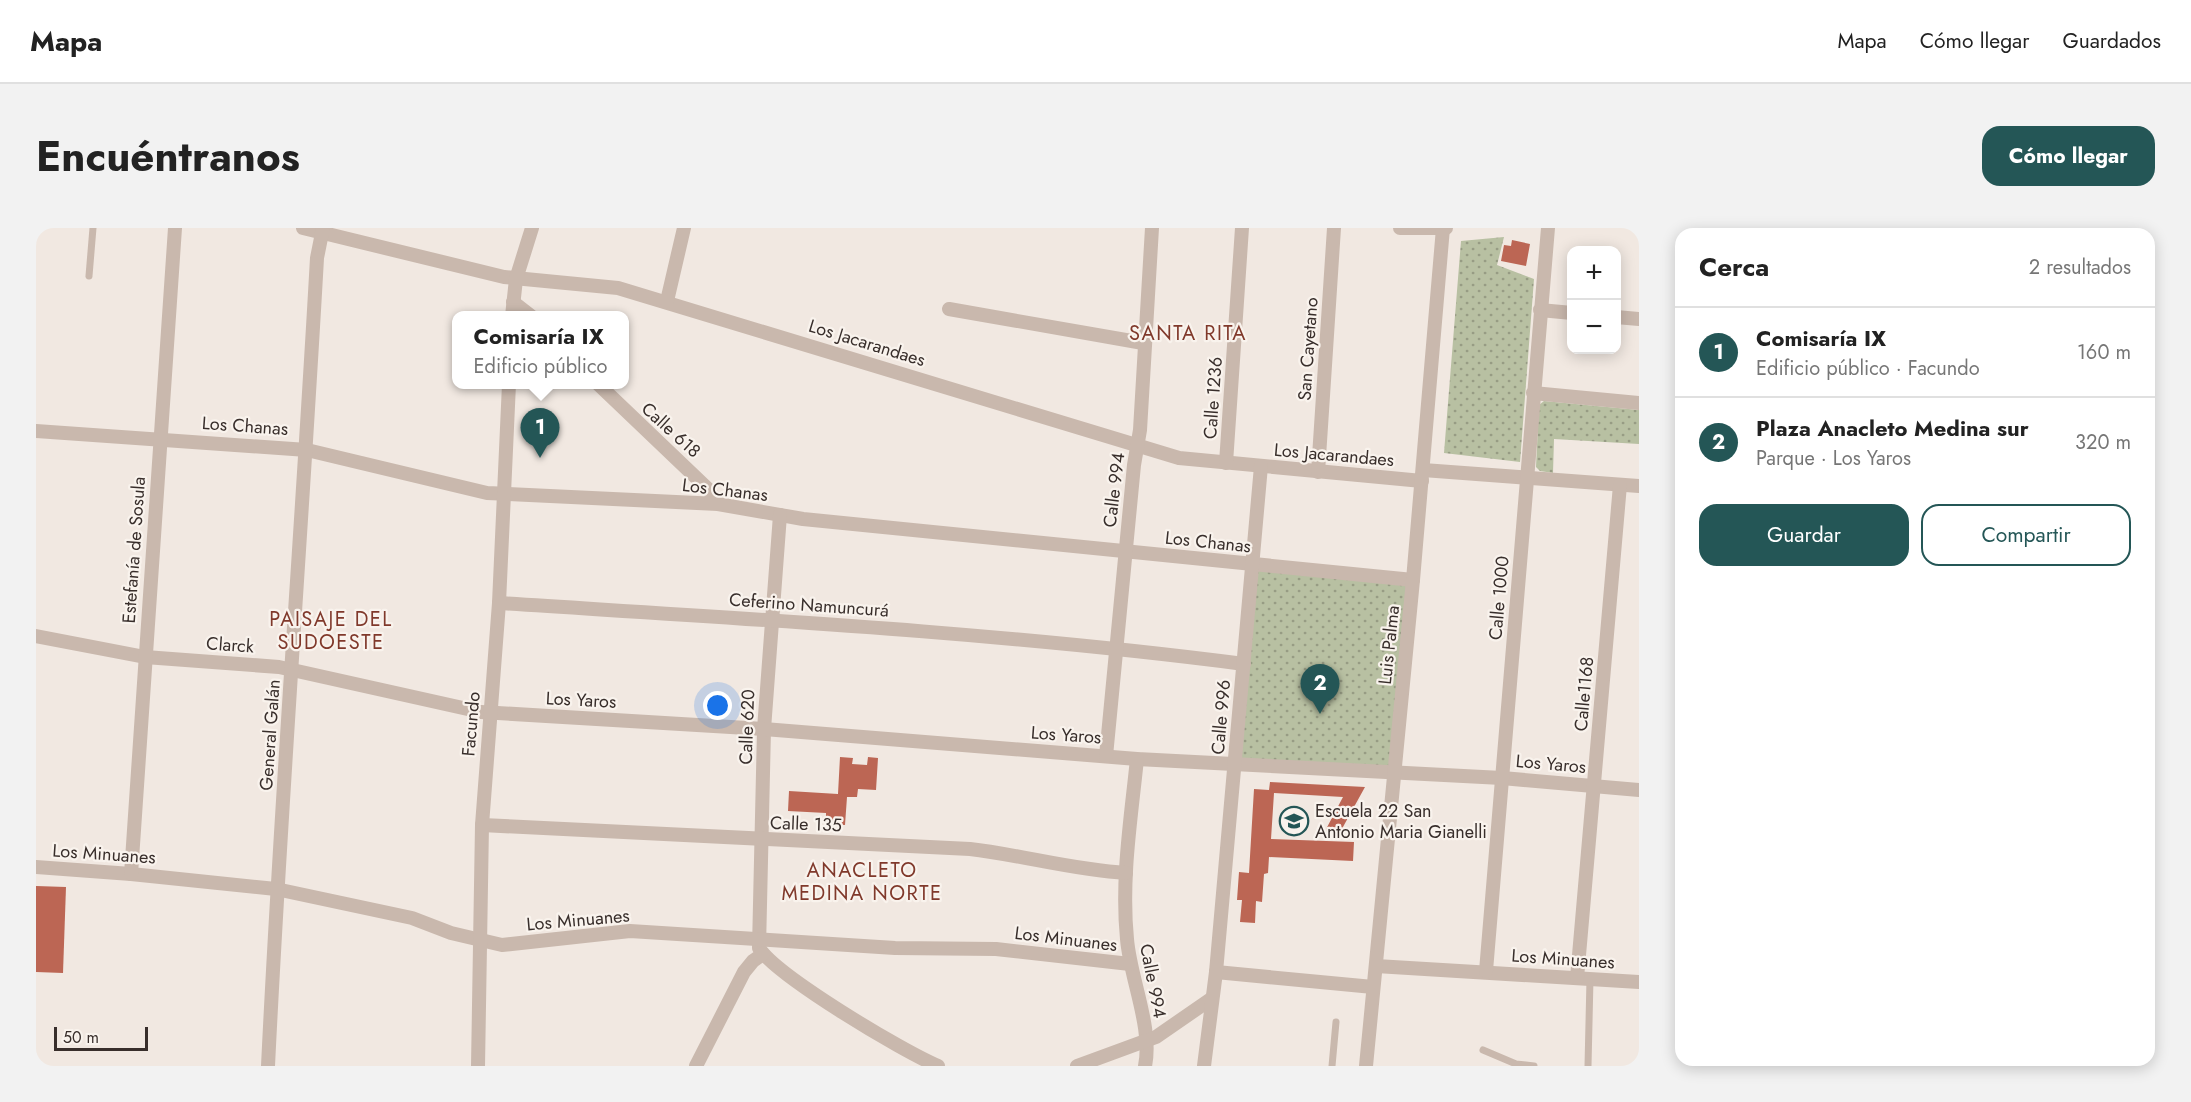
<!DOCTYPE html>
<html lang="es">
<head>
<meta charset="utf-8">
<style>
  body { margin:0; font-family:Jost,sans-serif; background:#f2f2f2; color:#222 }
  .controls { position:absolute; right:18px; top:18px; display:grid; overflow:hidden; border-radius:12px; box-shadow:0 3px 15px #0003 }
  .controls button { width:54px; height:54px; display:grid; place-items:center; padding:0; border:0; border-bottom:2px solid #e0e0e0; background:#fff; color:#222; font:30px sans-serif }
  .scale { position:absolute; left:18px; bottom:15px; width:94px; box-sizing:border-box; padding-left:6px; border:3px solid #382e2b; border-top:0; font-size:16px; line-height:21px; white-space:nowrap; color:#382e2b; -webkit-text-stroke:4px #f9f3ed; paint-order:stroke }
  .you { position:absolute; left:682px; top:478px; width:21px; height:21px; margin:-15px; border:4px solid #fff; border-radius:50%; background:#1a73e8; box-shadow:0 0 0 9px #1a73e833 }
  .badge { display:grid; place-items:center; width:39px; height:39px; border-radius:50%; background:#245656; color:#fff; font-size:20px; font-weight:700 }
  .pin { position:absolute; translate:-50% -50px; filter:drop-shadow(0 2px 3px #0008) }
  .pin::after { content:''; position:absolute; top:32px; width:21px; height:18px; background:inherit; clip-path:polygon(0 0,100% 0,50% 100%) }
  .popup { position:absolute; left:416px; top:83px; width:177px; height:78px; box-sizing:border-box; display:grid; place-content:center; border-radius:12px; background:#fff; filter:drop-shadow(0 2px 4px #0005); font-size:20px; white-space:nowrap; color:#767676 }
  .popup b { font-size:22px; color:#222 }
  .popup::after { content:''; position:absolute; left:50%; top:100%; margin-left:-12px; border:12px solid transparent; border-top-color:#fff }
  .list { margin:0; padding:0; list-style:none }
  h2 { display:flex; justify-content:space-between; align-items:center; height:78px; margin:0; padding:0 24px; font-size:26px }
  h2 small { font-size:20px; font-weight:400; color:#767676 }
  .list li { display:grid; grid-template-columns:39px 1fr auto; gap:18px; align-items:center; box-sizing:border-box; height:90px; padding:0 24px; border-top:2px solid #e0e0e0 }
  .list b { display:block; font-size:22px; white-space:nowrap }
  .list p { margin:0; font-size:20px; white-space:nowrap; color:#767676 }
  .list em { font-size:20px; font-style:normal; color:#767676 }
  .actions { display:flex; gap:12px; padding:18px 24px }
  .actions a { flex:1; padding:14px 0; border:2px solid #245656; border-radius:18px; text-align:center; font-size:21px; color:#245656 }
  .actions .main { background:#245656; color:#fff }
  .map { position:relative; flex:none; width:1603px; height:838px; overflow:hidden; border-radius:18px }
  header { display:flex; align-items:center; gap:36px; box-sizing:border-box; height:84px; padding:0 30px; background:#fff; border-bottom:2px solid #e0e0e0 }
  header strong { font-size:28px }
  nav { display:flex; gap:33px; margin-inline-start:auto; font-size:21px }
  .intro { display:flex; align-items:center; justify-content:space-between; box-sizing:border-box; height:144px; padding:0 36px }
  h1 { margin:0; font-size:42px }
  .button { padding:15px 27px; border-radius:18px; background:#245656; color:#fff; font-size:21px; font-weight:700 }
  main { display:flex; gap:36px; padding:0 36px }
  aside { flex:1; background:#fff; border-radius:18px; box-shadow:0 3px 15px #0003 }
  .map>svg:first-child { display:block }
</style>
</head>
<body>
<header>
<strong>Mapa</strong>
<nav><a>Mapa</a><a>Cómo llegar</a><a>Guardados</a></nav>
</header>
<div class="intro"><h1>Encuéntranos</h1><a class="button">Cómo llegar</a></div>
<main>
<div class="map">
<svg width="1603" height="838" viewBox="0 0 1603 838">
  <defs>
    <pattern id="park-dots" width="8" height="8" patternUnits="userSpaceOnUse" patternTransform="scale(1.5)"><rect width="8" height="8" fill="#b8c0a2"/><path d="M2 2h.1M6 6h.1" fill="none" stroke="#979c84" stroke-width="1.8" stroke-linecap="round"/></pattern>
  </defs>
  <rect width="100%" height="100%" fill="#f1e8e1"/>
  <g fill="url(#park-dots)">
    <polygon points="1468,9 1461,37 1498,51 1484,234 1408,225 1425,13"/>
    <polygon points="1508,173 1603,182 1603,216 1518,211 1517,245 1504,243 1500,239 1503,177"/>
    <polygon points="1217,336 1377,352 1358,544 1199,537"/>
  </g>
  <g fill="#bc6654">
    <polygon points="1476,12 1494,16 1490,38 1465,33 1468,17 1475,18"/>
    <polygon points="804,529 817,530 816,536 831,537 832,529 842,530 840,562 822,561 821,569 811,569 809,597 790,596 790,585 752,583 753,563 802,566"/>
    <polygon points="1234,554 1329,559 1302,608 1288,605 1307,569 1238,565 1235,611 1318,614 1317,633 1233,629 1232,645 1228,646 1226,674 1220,673 1219,695 1204,694 1206,672 1201,672 1203,644 1213,645 1218,561 1233,562"/>
    <polygon points="0,658 30,659 27,745 0,744"/>
  </g>
  <g fill="none" stroke-linecap="round" stroke-linejoin="round">
    <g stroke="#c9b8ad" stroke-width="7">
      <polyline points="53,48 57,0"/>
      <polyline points="1447,822 1480,836 1498,838"/>
      <polyline points="1296,838 1300,794"/>
      <polyline points="1552,838 1554,751"/>
    </g>
    <g stroke="#c9b8ad" stroke-width="14">
      <polyline points="267,0 468,49 582,60 1143,230 1386,253"/>
      <polyline points="1364,0 1410,0"/>
      <polyline points="631,73 648,0"/>
      <polyline points="477,74 495,88"/>
      <polyline points="913,81 1107,115"/>
      <polyline points="1504,82 1536,85"/>
      <polyline points="476,88 480,51 496,0"/>
      <polyline points="1580,89 1603,91"/>
      <polyline points="562,156 672,261 682,276"/>
      <polyline points="1497,165 1603,175"/>
      <polyline points="0,203 271,222 451,265 682,276 767,291 1377,352"/>
      <polyline points="1190,235 1206,0"/>
      <polyline points="1387,242 1603,258"/>
      <polyline points="1282,244 1298,0"/>
      <path d="M744,287L728,501L723,720C741,748 866,823 902,838"/>
      <path d="M463,375C712,391 961,404 1208,436"/>
      <polyline points="0,408 109,429 243,439 445,484 728,501 1101,531 1466,550 1603,562"/>
      <polyline points="1070,528 1098,237 1104,202 1116,0"/>
      <path d="M1101,531C1095,590 1085,651 1091,711C1094,750 1117,800 1109,838"/>
      <path d="M446,597L934,621C986,627 1037,642 1090,645"/>
      <polyline points="0,639 95,646 240,661 376,690 415,705 466,717 594,703 859,720 960,721 1094,736"/>
      <polyline points="95,646 139,0"/>
      <polyline points="1340,738 1603,754"/>
      <polyline points="1450,743 1512,0"/>
      <polyline points="1180,744 1337,759"/>
      <polyline points="1541,750 1584,257"/>
      <path d="M232,838C245,568 266,299 281,30L287,0"/>
      <polyline points="442,838 446,597 463,375 473,156"/>
      <polyline points="660,838 708,744 717,733 727,726"/>
      <polyline points="1041,838 1120,809 1175,771"/>
      <polyline points="1168,838 1180,744 1225,238"/>
      <polyline points="1330,838 1377,352 1407,0"/>
    </g>
  </g>
  <defs>
    <g id="school-ring" transform="scale(1.5)"><circle r="9.5" fill="#f9f3ed" stroke="#245656" stroke-width="1.5"/><path d="M0-5L7-2L0 1L-7-2ZM-4 1L0 2.5L4 1V4Q0 6-4 4Z" fill="#245656"/></g>
  </defs>
  <g fill-rule="evenodd">
    <use href="#school-ring" x="1258" y="593"/>
  </g>
  <g text-anchor="middle" dominant-baseline="central" stroke-width="4.5" stroke-linejoin="round" paint-order="stroke">
    <g font-size="18" fill="#382e2b" stroke="#f9f3ed">
      <text transform="translate(831 115) rotate(17)">Los Jacarandaes</text>
      <text transform="translate(1272 121) rotate(-86)">San Cayetano</text>
      <text transform="translate(1177 170) rotate(-86)">Calle 1236</text>
      <text transform="translate(209 198) rotate(4)">Los Chanas</text>
      <text transform="translate(635 202) rotate(42)">Calle 618</text>
      <text transform="translate(1298 227) rotate(5)">Los Jacarandaes</text>
      <text transform="translate(689 262) rotate(7)">Los Chanas</text>
      <text transform="translate(1078 262) rotate(-83)">Calle 994</text>
      <text transform="translate(1172 314) rotate(6)">Los Chanas</text>
      <text transform="translate(98 322) rotate(-86)">Estefanía de Sosula</text>
      <text transform="translate(1463 370) rotate(-85)">Calle 1000</text>
      <text transform="translate(773 377) rotate(4)">Ceferino Namuncurá</text>
      <text transform="translate(194 417) rotate(4)">Clarck</text>
      <text transform="translate(1353 417) rotate(-84)">Luis Palma</text>
      <text transform="translate(1548 466) rotate(-85)">Calle1168</text>
      <text transform="translate(545 472) rotate(3)">Los Yaros</text>
      <text transform="translate(1185 489) rotate(-85)">Calle 996</text>
      <text transform="translate(435 496) rotate(-85)">Facundo</text>
      <text transform="translate(711 499) rotate(-88)">Calle 620</text>
      <text transform="translate(234 507) rotate(-86)">General Galán</text>
      <text transform="translate(1030 507) rotate(4)">Los Yaros</text>
      <text transform="translate(1515 536) rotate(5)">Los Yaros</text>
      <text transform="translate(770 596) rotate(2)">Calle 135</text>
      <text transform="translate(68 626) rotate(4)">Los Minuanes</text>
      <text transform="translate(542 692) rotate(-5)">Los Minuanes</text>
      <text transform="translate(1030 711) rotate(7)">Los Minuanes</text>
      <text transform="translate(1527 731) rotate(4)">Los Minuanes</text>
      <text transform="translate(1117 753) rotate(79)">Calle 994</text>
    </g>
    <g font-size="18" fill="#382e2b" stroke="#f9f3ed" text-anchor="start">
      <text x="1279" y="583">Escuela 22 San<tspan x="1279" dy="21">Antonio Maria Gianelli</tspan></text>
    </g>
    <g font-size="20" letter-spacing="1.5" fill="#80392b" stroke="#f9f3ed">
      <text x="1152" y="105">SANTA RITA</text>
      <text x="295" y="391">PAISAJE DEL<tspan x="295" dy="23">SUDOESTE</tspan></text>
      <text x="826" y="642">ANACLETO<tspan x="826" dy="23">MEDINA NORTE</tspan></text>
    </g>
  </g>
</svg>
<div class="controls">
<button>+</button>
<button>−</button>
</div>
<div class="scale">50 m</div>
<div class="you"></div>
<div class="pin badge" style="left:504px;top:230px">1</div>
<div class="popup"><b>Comisaría IX</b>Edificio público</div>
<div class="pin badge" style="left:1284px;top:486px">2</div>
</div>
<aside>
<h2>Cerca<small>2 resultados</small></h2>
<ul class="list">
<li><span class="badge">1</span><div><b>Comisaría IX</b><p>Edificio público · Facundo</p></div><em>160 m</em></li>
<li><span class="badge">2</span><div><b>Plaza Anacleto Medina sur</b><p>Parque · Los Yaros</p></div><em>320 m</em></li>
</ul>
<div class="actions"><a class="main">Guardar</a><a>Compartir</a></div>
</aside>
</main>
</body>
</html>
